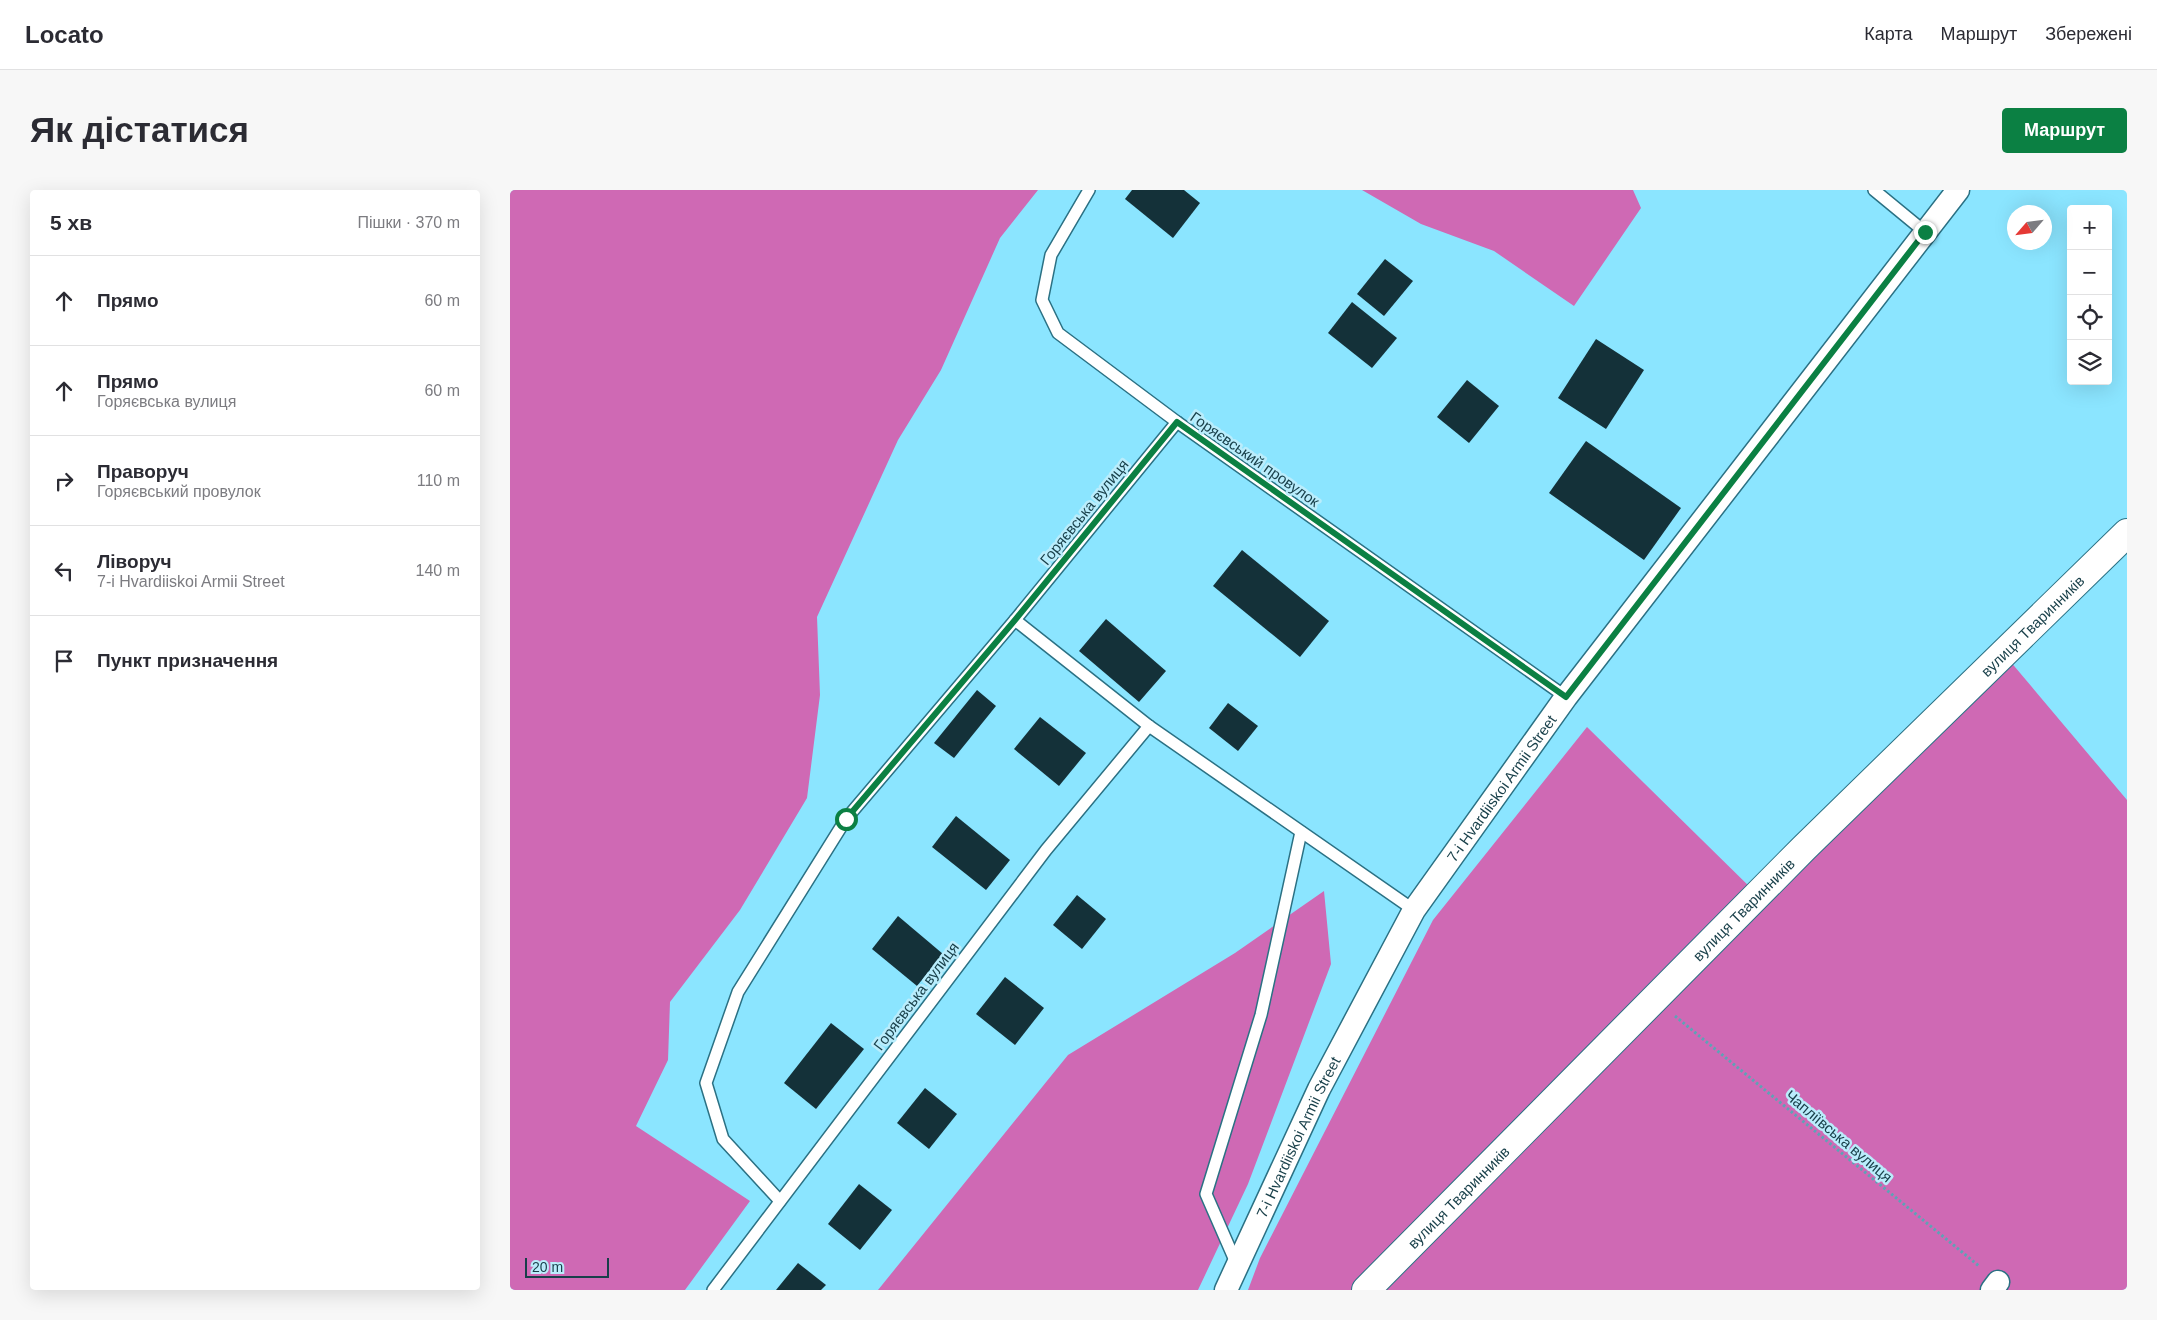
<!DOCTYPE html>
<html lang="uk">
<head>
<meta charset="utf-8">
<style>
  body { margin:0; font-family:Helvetica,sans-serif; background:#f7f7f7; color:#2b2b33 }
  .controls { position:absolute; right:15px; top:15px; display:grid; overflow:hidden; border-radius:5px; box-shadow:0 5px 20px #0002 }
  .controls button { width:45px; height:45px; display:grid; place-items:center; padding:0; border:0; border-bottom:1px solid #e1e1e2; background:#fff; color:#2b2b33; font:25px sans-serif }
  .compass { position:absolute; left:1497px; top:15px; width:45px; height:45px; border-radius:50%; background:#fff; box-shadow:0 5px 20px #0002; rotate:242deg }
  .scale { position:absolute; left:15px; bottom:12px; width:84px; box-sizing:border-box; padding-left:5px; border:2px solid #183f49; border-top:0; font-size:14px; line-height:18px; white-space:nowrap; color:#183f49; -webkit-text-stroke:4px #baedfc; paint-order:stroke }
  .stop { position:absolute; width:15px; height:15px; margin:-11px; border:4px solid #0b8043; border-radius:50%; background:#fff }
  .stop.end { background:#0b8043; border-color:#fff; box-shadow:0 1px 5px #0008 }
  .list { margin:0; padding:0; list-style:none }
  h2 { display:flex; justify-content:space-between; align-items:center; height:65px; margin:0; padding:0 20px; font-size:21px }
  h2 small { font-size:16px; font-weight:400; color:#7c7c81 }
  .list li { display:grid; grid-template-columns:32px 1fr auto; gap:15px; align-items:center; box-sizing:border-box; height:90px; padding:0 20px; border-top:1px solid #e1e1e2 }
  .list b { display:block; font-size:19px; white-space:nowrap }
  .list p { margin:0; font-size:16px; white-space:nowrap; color:#7c7c81 }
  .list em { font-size:16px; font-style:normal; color:#7c7c81 }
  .icon { flex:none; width:28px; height:28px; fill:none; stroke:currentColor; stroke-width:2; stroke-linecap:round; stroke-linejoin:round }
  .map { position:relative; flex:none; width:1617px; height:1100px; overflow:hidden; border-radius:5px }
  header { display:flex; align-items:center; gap:30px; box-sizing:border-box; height:70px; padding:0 25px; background:#fff; border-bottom:1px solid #e1e1e2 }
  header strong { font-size:24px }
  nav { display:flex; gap:28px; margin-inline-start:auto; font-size:18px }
  .intro { display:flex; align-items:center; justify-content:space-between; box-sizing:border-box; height:120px; padding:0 30px }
  h1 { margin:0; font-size:35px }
  .button { padding:12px 22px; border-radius:5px; background:#0b8043; color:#fff; font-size:18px; font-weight:700 }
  main { display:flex; gap:30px; padding:0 30px }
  aside { flex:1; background:#fff; border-radius:5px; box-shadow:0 5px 20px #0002 }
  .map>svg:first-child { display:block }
</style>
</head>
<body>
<header>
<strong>Locato</strong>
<nav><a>Карта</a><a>Маршрут</a><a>Збережені</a></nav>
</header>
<div class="intro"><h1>Як дістатися</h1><a class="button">Маршрут</a></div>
<main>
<aside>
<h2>5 хв<small>Пішки · 370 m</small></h2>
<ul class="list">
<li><svg class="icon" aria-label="ahead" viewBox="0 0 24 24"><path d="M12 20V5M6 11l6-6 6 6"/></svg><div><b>Прямо</b></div><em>60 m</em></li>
<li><svg class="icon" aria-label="ahead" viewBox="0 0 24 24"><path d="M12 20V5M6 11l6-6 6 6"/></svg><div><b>Прямо</b><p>Горяєвська вулиця</p></div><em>60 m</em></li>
<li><svg class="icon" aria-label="right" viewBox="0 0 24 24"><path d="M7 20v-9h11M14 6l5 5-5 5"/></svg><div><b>Праворуч</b><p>Горяєвський провулок</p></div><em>110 m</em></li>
<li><svg class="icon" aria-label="left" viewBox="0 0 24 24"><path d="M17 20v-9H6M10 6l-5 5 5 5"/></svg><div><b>Ліворуч</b><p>7-i Hvardiiskoi Armii Street</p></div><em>140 m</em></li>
<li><svg class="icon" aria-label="arrive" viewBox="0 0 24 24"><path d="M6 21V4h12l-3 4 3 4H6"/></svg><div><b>Пункт призначення</b></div></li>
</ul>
</aside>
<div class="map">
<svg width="1617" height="1100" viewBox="0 0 1617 1100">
  <rect width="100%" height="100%" fill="#8be5ff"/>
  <g fill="#cf69b4">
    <polygon points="0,0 528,0 490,48 431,180 388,250 307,427 310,505 297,608 230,720 160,812 158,870 126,936 240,1011 175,1100 0,1100"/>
    <polygon points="852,0 1123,0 1131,18 1064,116 984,61 911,34"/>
    <polygon points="1494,464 1617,610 1617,1100 738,1100 750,1068 923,730 1077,537 1248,705"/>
    <polygon points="814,701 821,774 738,994 688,1100 368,1100 558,865 725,763"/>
  </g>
  <g fill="#143139">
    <polygon points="622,0 674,0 690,13 663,48 615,9"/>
    <polygon points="875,69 903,91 874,126 847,104"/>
    <polygon points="842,112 887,148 862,178 818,143"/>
    <polygon points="1086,149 1134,180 1096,239 1048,208"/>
    <polygon points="957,190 989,216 959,253 927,227"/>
    <polygon points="1076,251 1171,318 1134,370 1039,303"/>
    <polygon points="732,360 819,431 790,467 703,396"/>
    <polygon points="596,429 656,481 629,512 569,461"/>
    <polygon points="467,500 486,516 444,568 424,553"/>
    <polygon points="718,513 748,536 728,561 699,538"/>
    <polygon points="530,527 576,563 549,596 504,559"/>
    <polygon points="446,626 500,670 476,700 422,657"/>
    <polygon points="567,705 596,729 572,759 543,735"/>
    <polygon points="388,726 433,764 407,796 362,759"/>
    <polygon points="495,787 534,818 505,855 466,824"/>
    <polygon points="321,833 354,859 306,919 274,893"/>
    <polygon points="415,898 447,924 419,959 387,933"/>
    <polygon points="349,994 382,1020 350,1060 318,1034"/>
    <polygon points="288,1073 316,1095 311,1100 266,1100"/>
  </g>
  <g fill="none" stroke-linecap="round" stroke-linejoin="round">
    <g stroke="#2b7184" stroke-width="14">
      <g id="service">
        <polyline points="579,0 541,65 532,110 548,143 667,232 1056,507"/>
        <polyline points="1364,0 1415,42"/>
        <polyline points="505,430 639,536 904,720"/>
        <polyline points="270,1011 213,949 196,893 228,802 336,629 505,430 667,232"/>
        <polyline points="727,1075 696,1004 751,825 791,642"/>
        <polyline points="203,1100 536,660 639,536"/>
      </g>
    </g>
    <g stroke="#2b7184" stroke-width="25">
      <g id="minor">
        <path id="s1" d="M716,1100L809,899L904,720L1056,507L1448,0"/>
        <polyline points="1482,1100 1488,1092"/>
      </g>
    </g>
    <g stroke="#2b7184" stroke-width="30">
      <g id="secondary">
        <path id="s2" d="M856,1100L1294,658L1617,343"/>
      </g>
    </g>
    <polyline stroke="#5da3b6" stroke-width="3" stroke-dasharray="2.5 2.5" stroke-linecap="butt" points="1165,826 1469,1076"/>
    <use href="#service" stroke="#fff" stroke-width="11"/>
    <use href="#minor" stroke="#fff" stroke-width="22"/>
    <use href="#secondary" stroke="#fff" stroke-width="28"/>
  </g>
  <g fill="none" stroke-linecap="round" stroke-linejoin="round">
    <polyline stroke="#0b8043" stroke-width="6" points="336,629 505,430 667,232 1056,507 1415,42"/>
  </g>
  <g text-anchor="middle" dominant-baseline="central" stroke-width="5" stroke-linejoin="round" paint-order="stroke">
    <g font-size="15" fill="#183f49" stroke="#baedfc">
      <text transform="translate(745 269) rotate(35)">Горяєвський провулок</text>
      <text transform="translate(574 322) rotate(-51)">Горяєвська вулиця</text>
      <text stroke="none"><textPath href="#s2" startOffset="941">вулиця Тваринників</textPath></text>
      <text stroke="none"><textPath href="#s1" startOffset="574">7-i Hvardiiskoi Armii Street</textPath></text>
      <text stroke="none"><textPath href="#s2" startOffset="536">вулиця Тваринників</textPath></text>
      <text transform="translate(406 806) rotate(-53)">Горяєвська вулиця</text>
      <text transform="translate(1329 946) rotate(40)">Чапліївська вулиця</text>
      <text stroke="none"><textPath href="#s1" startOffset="169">7-i Hvardiiskoi Armii Street</textPath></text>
      <text stroke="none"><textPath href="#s2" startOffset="131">вулиця Тваринників</textPath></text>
    </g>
  </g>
</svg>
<div class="controls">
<button>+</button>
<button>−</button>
<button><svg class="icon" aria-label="locate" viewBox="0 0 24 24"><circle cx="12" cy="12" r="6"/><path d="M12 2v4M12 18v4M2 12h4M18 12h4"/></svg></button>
<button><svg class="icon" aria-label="layers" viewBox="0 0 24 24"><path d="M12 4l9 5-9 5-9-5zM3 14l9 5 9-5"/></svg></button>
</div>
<svg class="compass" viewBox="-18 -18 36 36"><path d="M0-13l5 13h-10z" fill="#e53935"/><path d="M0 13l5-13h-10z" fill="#7c7c81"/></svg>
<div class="scale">20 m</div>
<div class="stop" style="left:336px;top:629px"></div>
<div class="stop end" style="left:1415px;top:42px"></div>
</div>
</main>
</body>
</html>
